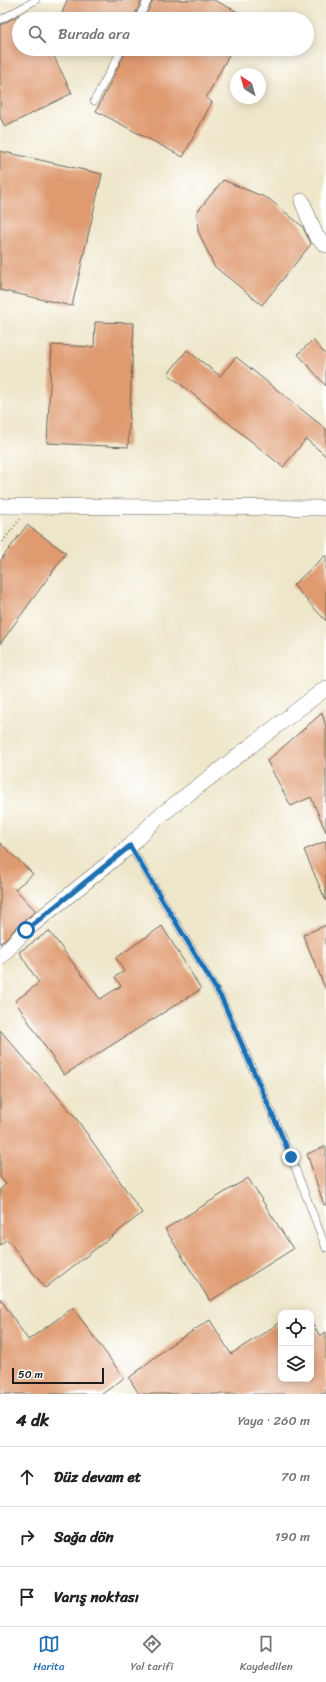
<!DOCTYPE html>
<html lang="tr">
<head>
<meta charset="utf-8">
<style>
  body { margin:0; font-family:Sriracha,sans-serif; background:#f2f2f2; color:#222 }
  .controls { position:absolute; right:12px; bottom:12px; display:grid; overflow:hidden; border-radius:8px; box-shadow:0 2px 10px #0003 }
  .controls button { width:36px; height:36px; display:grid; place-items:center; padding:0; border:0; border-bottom:1px solid #e0e0e0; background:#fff; color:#222; font:20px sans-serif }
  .compass { position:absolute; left:230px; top:68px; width:36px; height:36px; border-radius:50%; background:#fff; box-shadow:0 2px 10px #0003; rotate:323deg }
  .scale { position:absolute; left:12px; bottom:10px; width:92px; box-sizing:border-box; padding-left:4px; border:2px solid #1c1c1c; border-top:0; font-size:11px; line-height:14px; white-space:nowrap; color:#1c1c1c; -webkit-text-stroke:3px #fff; paint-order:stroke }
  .stop { position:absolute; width:12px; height:12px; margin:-9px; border:3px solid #1f6fb2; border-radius:50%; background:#fff }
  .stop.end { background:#1f6fb2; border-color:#fff; box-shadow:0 1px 4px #0008 }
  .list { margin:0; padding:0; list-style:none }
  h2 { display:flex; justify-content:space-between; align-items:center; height:52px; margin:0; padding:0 16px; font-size:17px }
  h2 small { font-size:13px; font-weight:400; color:#767676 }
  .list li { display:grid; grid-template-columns:26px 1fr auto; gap:12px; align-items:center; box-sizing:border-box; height:60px; padding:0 16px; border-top:1px solid #e0e0e0 }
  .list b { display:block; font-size:15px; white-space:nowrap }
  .list em { font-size:13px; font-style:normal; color:#767676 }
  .icon { flex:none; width:22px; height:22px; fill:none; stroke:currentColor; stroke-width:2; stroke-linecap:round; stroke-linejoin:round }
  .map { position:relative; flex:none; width:326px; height:1394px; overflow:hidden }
  .search { position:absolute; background:#fff; box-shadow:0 2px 10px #0003; left:12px; right:12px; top:12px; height:44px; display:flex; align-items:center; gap:10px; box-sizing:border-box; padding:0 14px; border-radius:22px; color:#767676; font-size:15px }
  .sheet { height:232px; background:#fff }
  nav { display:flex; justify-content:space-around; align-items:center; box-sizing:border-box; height:56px; border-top:1px solid #e0e0e0; background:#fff; font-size:11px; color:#767676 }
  nav a { display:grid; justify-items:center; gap:2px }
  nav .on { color:#1f6fb2 }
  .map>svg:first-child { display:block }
</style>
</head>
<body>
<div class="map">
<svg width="326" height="1394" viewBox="0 0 326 1394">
  <rect width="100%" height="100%" fill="#fff"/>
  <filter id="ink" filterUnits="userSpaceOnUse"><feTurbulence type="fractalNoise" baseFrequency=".025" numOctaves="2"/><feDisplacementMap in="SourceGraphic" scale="8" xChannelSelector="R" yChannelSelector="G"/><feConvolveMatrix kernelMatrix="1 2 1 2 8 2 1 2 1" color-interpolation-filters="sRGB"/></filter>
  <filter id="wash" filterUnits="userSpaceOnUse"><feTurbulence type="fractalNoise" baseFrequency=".012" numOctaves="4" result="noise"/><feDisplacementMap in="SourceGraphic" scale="16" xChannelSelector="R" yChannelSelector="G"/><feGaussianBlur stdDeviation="0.9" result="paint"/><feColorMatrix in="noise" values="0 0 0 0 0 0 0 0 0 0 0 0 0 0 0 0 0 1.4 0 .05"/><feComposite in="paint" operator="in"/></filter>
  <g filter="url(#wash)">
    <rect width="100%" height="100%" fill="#eee6c9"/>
    <g id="blocks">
      <g fill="#df9a6f">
        <polygon points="67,0 142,0 133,19 60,19"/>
        <polygon points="153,0 214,0 252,19 144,19"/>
        <polygon points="19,15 19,49 50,49 72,93 5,127 0,117 0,25"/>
        <polygon points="127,49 226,49 224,52 229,55 206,98 212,102 183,157 96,111"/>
        <polygon points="0,151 102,174 72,306 0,290"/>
        <polygon points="223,180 269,199 302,226 311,244 262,305 214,266 198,231 197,212"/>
        <polygon points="95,322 134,323 128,447 47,443 52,345 94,347"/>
        <polygon points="313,340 326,355 326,386 298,354"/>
        <polygon points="187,350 220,376 236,357 326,429 326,456 306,439 283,467 168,374"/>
        <polygon points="27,525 66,553 0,644 0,561"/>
        <polygon points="326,555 326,621 293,585"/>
        <polygon points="322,713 326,727 326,832 311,797 291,806 267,761"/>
        <polygon points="326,841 326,901 304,850"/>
        <polygon points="0,843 33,874 15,889 36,911 20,924 0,944"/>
        <polygon points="326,925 326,990 303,935"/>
        <polygon points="162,926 201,989 64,1075 15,1001 39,983 19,952 49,931 100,999 121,986 115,977 124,971 116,958"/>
        <polygon points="0,1030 76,1118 142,1213 45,1288 7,1239 0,1245 0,1189 6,1184 0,1177"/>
        <polygon points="326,1146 326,1205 324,1205 307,1154"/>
        <polygon points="248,1178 293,1249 210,1301 165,1229"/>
        <polygon points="0,1298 28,1340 73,1308 124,1378 102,1394 0,1394"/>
        <polygon points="210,1320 231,1354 281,1322 281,1379 311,1379 311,1322 320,1336 326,1332 326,1394 139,1394 129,1378 169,1346"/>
      </g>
    </g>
  </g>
  <g filter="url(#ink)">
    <use href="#blocks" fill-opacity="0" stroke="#666359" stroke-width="1"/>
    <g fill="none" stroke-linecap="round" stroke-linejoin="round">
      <g stroke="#666359" stroke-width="8">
        <g id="lane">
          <polyline points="138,19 148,0"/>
          <polyline points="0,20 36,0"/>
          <polyline points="94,101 122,49"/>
          <polyline points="130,846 222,999 291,1157 326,1248"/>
        </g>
      </g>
      <g stroke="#666359" stroke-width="16">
        <g id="street">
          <polyline points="302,201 316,236 326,245"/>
          <polyline points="0,506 326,508"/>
          <polyline points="0,957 26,930 130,846 157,818 326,688"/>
        </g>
      </g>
      <polyline stroke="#666359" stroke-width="2" stroke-dasharray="1 3" stroke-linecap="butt" points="0,545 20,519"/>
      <use href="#lane" stroke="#fff" stroke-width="7"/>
      <use href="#street" stroke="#fff" stroke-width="15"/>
    </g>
  </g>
  <g fill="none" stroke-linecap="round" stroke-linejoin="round" filter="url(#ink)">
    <polyline stroke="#1f6fb2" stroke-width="5" points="26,930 130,846 222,999 291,1157"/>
  </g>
</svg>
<div class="controls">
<button><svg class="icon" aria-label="locate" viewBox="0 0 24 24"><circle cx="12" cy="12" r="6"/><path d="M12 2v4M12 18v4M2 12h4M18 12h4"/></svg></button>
<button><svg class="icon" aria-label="layers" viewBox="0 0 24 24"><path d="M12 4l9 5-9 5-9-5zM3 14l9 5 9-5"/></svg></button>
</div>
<svg class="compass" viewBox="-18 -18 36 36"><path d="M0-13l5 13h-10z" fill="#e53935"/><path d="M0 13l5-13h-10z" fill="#767676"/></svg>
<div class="scale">50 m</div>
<div class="stop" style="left:26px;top:930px"></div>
<div class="stop end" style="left:291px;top:1157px"></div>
<div class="search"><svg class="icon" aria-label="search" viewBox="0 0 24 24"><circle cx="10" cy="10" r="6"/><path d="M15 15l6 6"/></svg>Burada ara</div>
</div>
<section class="sheet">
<h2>4 dk<small>Yaya · 260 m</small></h2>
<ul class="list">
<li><svg class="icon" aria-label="ahead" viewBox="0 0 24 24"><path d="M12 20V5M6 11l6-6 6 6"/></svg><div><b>Düz devam et</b></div><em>70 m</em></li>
<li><svg class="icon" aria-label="right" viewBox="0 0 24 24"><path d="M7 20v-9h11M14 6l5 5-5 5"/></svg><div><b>Sağa dön</b></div><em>190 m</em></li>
<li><svg class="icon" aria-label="arrive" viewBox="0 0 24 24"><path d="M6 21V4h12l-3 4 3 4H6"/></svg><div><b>Varış noktası</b></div></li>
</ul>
</section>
<nav>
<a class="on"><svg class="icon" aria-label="map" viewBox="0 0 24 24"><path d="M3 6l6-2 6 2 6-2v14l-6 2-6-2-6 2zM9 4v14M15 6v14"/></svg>Harita</a>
<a><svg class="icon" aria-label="directions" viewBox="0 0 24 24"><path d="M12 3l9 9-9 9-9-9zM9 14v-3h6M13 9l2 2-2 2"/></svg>Yol tarifi</a>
<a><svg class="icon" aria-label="saved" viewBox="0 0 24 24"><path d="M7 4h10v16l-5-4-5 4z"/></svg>Kaydedilen</a>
</nav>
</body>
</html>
